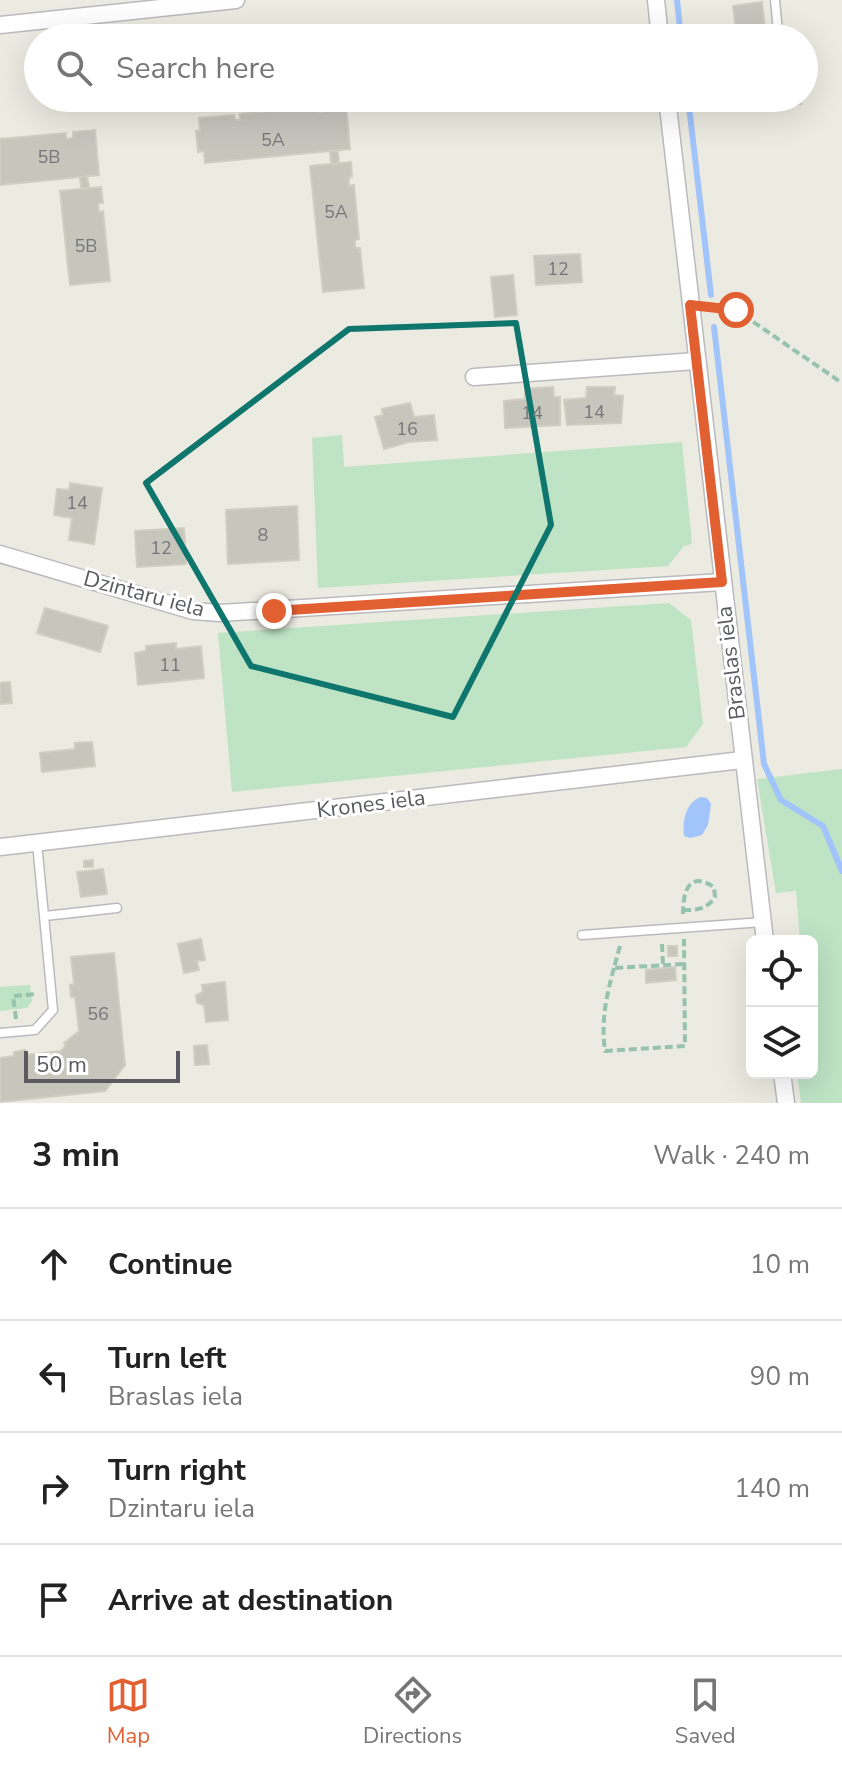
<!DOCTYPE html>
<html lang="en">
<head>
<meta charset="utf-8">
<style>
  body { margin:0; font-family:"Nunito Sans",sans-serif; background:#f6f6f6; color:#222 }
  .controls { position:absolute; right:24px; bottom:24px; display:grid; overflow:hidden; border-radius:12px; box-shadow:0 8px 32px #0002 }
  .controls button { width:72px; height:72px; display:grid; place-items:center; padding:0; border:0; border-bottom:2px solid #e0e0e0; background:#fff; color:#222; font:40px sans-serif }
  .scale { position:absolute; left:24px; bottom:20px; width:156px; box-sizing:border-box; padding-left:8px; border:4px solid #595b61; border-top:0; font-size:22px; line-height:28px; white-space:nowrap; color:#595b61; -webkit-text-stroke:6px #fff; paint-order:stroke }
  .stop { position:absolute; width:24px; height:24px; margin:-18px; border:6px solid #e25f31; border-radius:50%; background:#fff }
  .stop.end { background:#e25f31; border-color:#fff; box-shadow:0 2px 8px #0008 }
  .list { margin:0; padding:0; list-style:none }
  h2 { display:flex; justify-content:space-between; align-items:center; height:104px; margin:0; padding:0 32px; font-size:34px }
  h2 small { font-size:26px; font-weight:400; color:#767676 }
  .list li { display:grid; grid-template-columns:52px 1fr auto; gap:24px; align-items:center; box-sizing:border-box; height:112px; padding:0 32px; border-top:2px solid #e0e0e0 }
  .list b { display:block; font-size:30px; white-space:nowrap }
  .list p { margin:0; font-size:26px; white-space:nowrap; color:#767676 }
  .list em { font-size:26px; font-style:normal; color:#767676 }
  .icon { flex:none; width:44px; height:44px; fill:none; stroke:currentColor; stroke-width:2; stroke-linecap:round; stroke-linejoin:round }
  .map { position:relative; flex:none; width:842px; height:1103px; overflow:hidden }
  .search { position:absolute; background:#fff; box-shadow:0 8px 32px #0002; left:24px; right:24px; top:24px; height:88px; display:flex; align-items:center; gap:20px; box-sizing:border-box; padding:0 28px; border-radius:44px; color:#767676; font-size:30px }
  .sheet { height:552px; background:#fff }
  nav { display:flex; justify-content:space-around; align-items:center; box-sizing:border-box; height:112px; border-top:2px solid #e0e0e0; background:#fff; font-size:22px; color:#767676 }
  nav a { display:grid; justify-items:center; gap:4px }
  nav .on { color:#e25f31 }
  .map>svg:first-child { display:block }
</style>
</head>
<body>
<div class="map">
<svg width="842" height="1103" viewBox="0 0 842 1103">
  <rect width="100%" height="100%" fill="#ecebe1"/>
  <g fill="#bee3c5">
    <polygon points="342,435 344,467 682,442 692,544 684,546 668,566 318,588 312,438"/>
    <polygon points="669,603 691,620 703,724 686,747 232,792 218,633"/>
    <polygon points="842,769 842,1103 801,1103 797,1073 812,1073 812,941 800,941 796,891 776,893 757,779"/>
    <polygon points="30,985 32,1001 27,1008 0,1011 0,987"/>
  </g>
  <path fill="#a1c4fb" d="M701,797L707,798L711,804L708,825L702,835L690,838L684,836C682,821 686,802 701,797Z"/>
  <g fill="none" stroke-linecap="round" stroke-linejoin="round">
    <g stroke="#a1c4fb" stroke-width="6">
      <polyline points="677,0 681,38"/>
      <polyline points="688,98 711,295"/>
      <polyline points="714,327 764,764 781,800 823,826 842,871"/>
    </g>
  </g>
  <g fill="#c6c6bd" stroke="#d0cec0" stroke-width="2">
    <polygon points="762,2 766,36 737,38 733,6"/>
    <polygon points="777,98 800,98 801,104 780,105"/>
    <polygon points="346,104 350,149 205,163 204,151 198,152 196,131 200,131 199,118 234,115 235,120 240,120 240,114 316,107 317,113 323,112 323,106"/>
    <polygon points="95,130 99,175 0,185 0,139 66,133 66,139 73,138 73,132"/>
    <polygon points="338,151 339,163 331,164 330,152"/>
    <polygon points="351,162 352,177 349,177 349,186 354,185 359,239 355,240 355,248 360,248 364,288 323,292 310,166"/>
    <polygon points="87,176 89,188 81,189 80,177"/>
    <polygon points="101,187 103,203 98,203 99,212 103,211 110,281 70,285 60,191"/>
    <polygon points="580,254 582,282 536,285 534,256"/>
    <polygon points="513,275 517,315 495,317 491,277"/>
    <polygon points="553,387 554,397 560,397 560,425 505,428 504,401 525,399 525,389"/>
    <polygon points="587,387 615,387 614,395 623,396 621,423 567,425 564,400 586,398"/>
    <polygon points="410,403 414,417 434,415 437,440 409,442 384,449 375,417 383,415 382,409"/>
    <polygon points="70,483 102,488 94,544 69,540 72,518 54,515 57,489 69,490"/>
    <polygon points="297,506 299,560 228,564 226,510"/>
    <polygon points="184,528 186,564 137,567 135,531"/>
    <polygon points="45,608 108,626 100,652 37,633"/>
    <polygon points="176,643 176,649 201,646 204,678 138,685 135,653 146,651 146,646"/>
    <polygon points="10,682 12,703 0,704 0,683"/>
    <polygon points="92,742 95,766 42,772 40,753 75,749 75,743"/>
    <polygon points="93,860 93,867 84,867 84,861"/>
    <polygon points="103,869 107,894 81,897 77,872"/>
    <polygon points="201,939 205,960 197,961 199,970 184,973 178,944"/>
    <rect x="668" y="946" width="9" height="10"/>
    <polygon points="114,953 125,1065 105,1091 0,1102 0,1058 14,1056 14,1052 25,1050 25,1055 61,1051 66,1045 64,1043 79,1031 75,997 71,997 70,985 74,984 71,957"/>
    <polygon points="675,967 676,980 646,983 646,970"/>
    <polygon points="225,982 228,1020 206,1022 204,1005 197,1003 196,995 203,992 202,985"/>
    <polygon points="207,1045 209,1064 195,1065 194,1046"/>
  </g>
  <g fill="none" stroke-linecap="round" stroke-linejoin="round">
    <g stroke="#b9babf" stroke-width="11">
      <g id="lane">
        <polyline points="774,38 778,32 775,0"/>
        <polyline points="45,916 117,908"/>
        <polyline points="582,935 763,922"/>
        <polyline points="0,1033 35,1030 53,1010 37,843"/>
      </g>
    </g>
    <g stroke="#b9babf" stroke-width="19">
      <g id="street">
        <polyline points="656,0 660,38"/>
        <polyline points="0,25 236,0"/>
        <polyline points="667,98 765,941"/>
        <polyline points="474,377 696,361"/>
        <polyline points="0,554 193,611 220,613 722,582"/>
        <polyline points="0,847 742,760"/>
        <polyline points="782,1073 786,1103"/>
      </g>
    </g>
    <g stroke="#97c3ac" stroke-width="4" stroke-dasharray="8 4" stroke-linecap="butt">
      <polyline points="709,307 736,310 842,383"/>
      <path d="M683,910C697,910 706,910 715,897L714,887C688,870 683,893 683,914"/>
      <polyline points="662,944 663,965"/>
      <polyline points="620,946 614,968 685,964"/>
      <path d="M614,968C606,997 601,1021 605,1051L685,1046L684,939"/>
      <polyline points="16,1019 13,996 37,994"/>
    </g>
    <use href="#lane" stroke="#fff" stroke-width="8"/>
    <use href="#street" stroke="#fff" stroke-width="16"/>
  </g>
  <g fill="none" stroke-linecap="round" stroke-linejoin="round">
    <polyline stroke="#e25f31" stroke-width="10" points="274,611 722,582 690,305 736,310"/>
  </g>
  <path fill="none" stroke="#0f766e" stroke-width="6" stroke-linejoin="round" d="M516,323L551,525L453,717L251,666L146,483L349,329Z"/>
  <g text-anchor="middle" dominant-baseline="central" stroke-width="6" stroke-linejoin="round" paint-order="stroke">
    <g font-size="18" fill="#747678">
      <text x="273" y="140">5A</text>
      <text x="49" y="157">5B</text>
      <text x="336" y="212">5A</text>
      <text x="86" y="246">5B</text>
      <text x="558" y="269">12</text>
      <text x="594" y="412">14</text>
      <text x="532" y="413">14</text>
      <text x="407" y="429">16</text>
      <text x="77" y="503">14</text>
      <text x="263" y="535">8</text>
      <text x="161" y="548">12</text>
      <text x="170" y="665">11</text>
      <text x="98" y="1014">56</text>
    </g>
    <g font-size="22" fill="#595b61" stroke="#fff">
      <text transform="translate(144 594) rotate(15)">Dzintaru iela</text>
      <text transform="translate(731 663) rotate(-97)">Braslas iela</text>
      <text transform="translate(371 804) rotate(-7)">Krones iela</text>
    </g>
  </g>
</svg>
<div class="controls">
<button><svg class="icon" aria-label="locate" viewBox="0 0 24 24"><circle cx="12" cy="12" r="6"/><path d="M12 2v4M12 18v4M2 12h4M18 12h4"/></svg></button>
<button><svg class="icon" aria-label="layers" viewBox="0 0 24 24"><path d="M12 4l9 5-9 5-9-5zM3 14l9 5 9-5"/></svg></button>
</div>
<div class="scale">50 m</div>
<div class="stop" style="left:736px;top:310px"></div>
<div class="stop end" style="left:274px;top:611px"></div>
<div class="search"><svg class="icon" aria-label="search" viewBox="0 0 24 24"><circle cx="10" cy="10" r="6"/><path d="M15 15l6 6"/></svg>Search here</div>
</div>
<section class="sheet">
<h2>3 min<small>Walk · 240 m</small></h2>
<ul class="list">
<li><svg class="icon" aria-label="ahead" viewBox="0 0 24 24"><path d="M12 20V5M6 11l6-6 6 6"/></svg><div><b>Continue</b></div><em>10 m</em></li>
<li><svg class="icon" aria-label="left" viewBox="0 0 24 24"><path d="M17 20v-9H6M10 6l-5 5 5 5"/></svg><div><b>Turn left</b><p>Braslas iela</p></div><em>90 m</em></li>
<li><svg class="icon" aria-label="right" viewBox="0 0 24 24"><path d="M7 20v-9h11M14 6l5 5-5 5"/></svg><div><b>Turn right</b><p>Dzintaru iela</p></div><em>140 m</em></li>
<li><svg class="icon" aria-label="arrive" viewBox="0 0 24 24"><path d="M6 21V4h12l-3 4 3 4H6"/></svg><div><b>Arrive at destination</b></div></li>
</ul>
</section>
<nav>
<a class="on"><svg class="icon" aria-label="map" viewBox="0 0 24 24"><path d="M3 6l6-2 6 2 6-2v14l-6 2-6-2-6 2zM9 4v14M15 6v14"/></svg>Map</a>
<a><svg class="icon" aria-label="directions" viewBox="0 0 24 24"><path d="M12 3l9 9-9 9-9-9zM9 14v-3h6M13 9l2 2-2 2"/></svg>Directions</a>
<a><svg class="icon" aria-label="saved" viewBox="0 0 24 24"><path d="M7 4h10v16l-5-4-5 4z"/></svg>Saved</a>
</nav>
</body>
</html>
